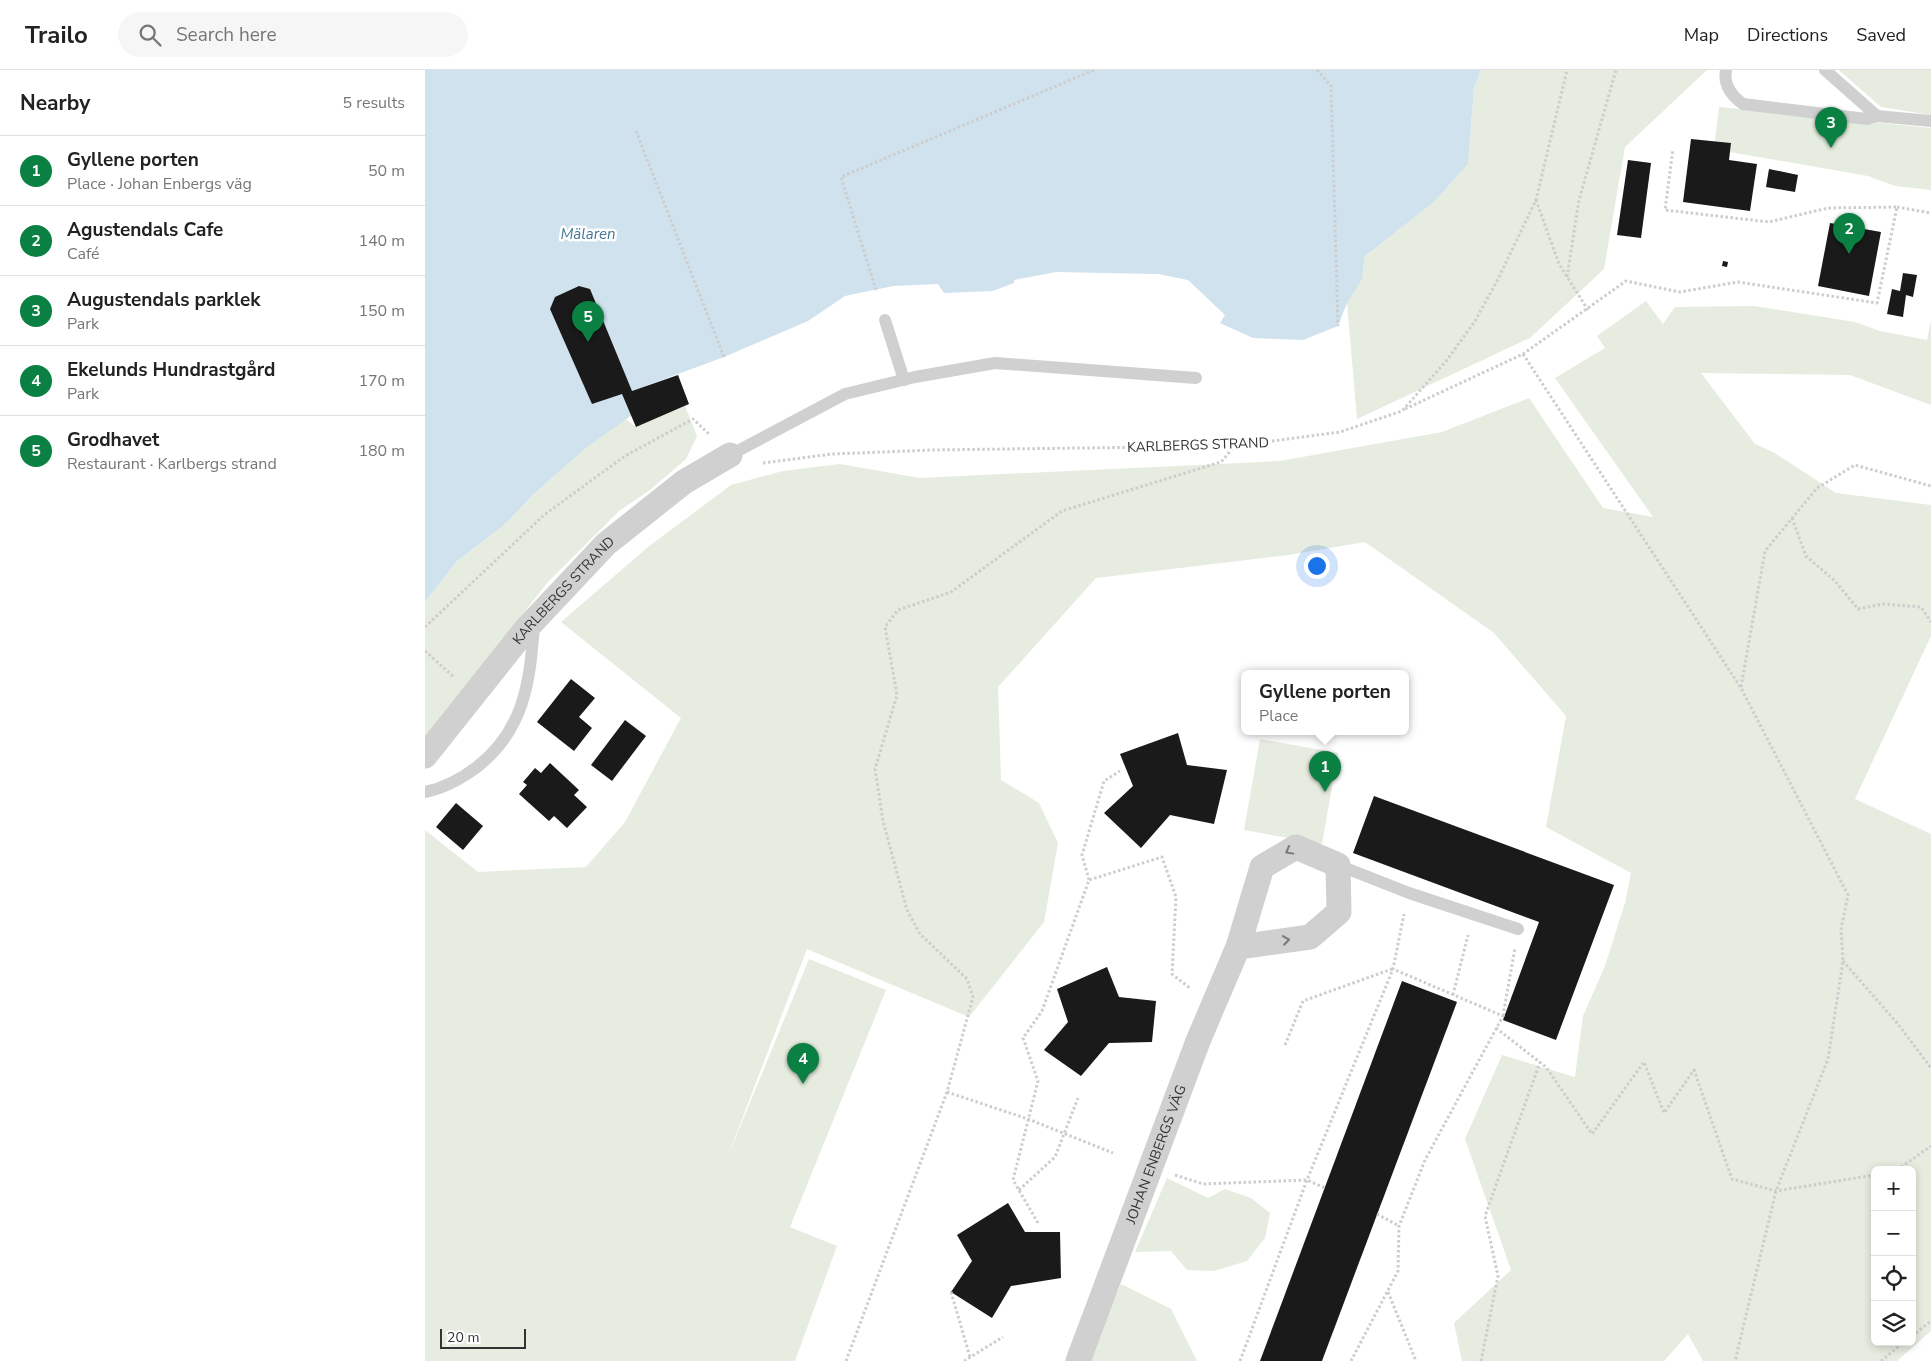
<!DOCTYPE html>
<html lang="en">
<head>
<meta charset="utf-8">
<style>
  body { margin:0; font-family:"Nunito Sans",sans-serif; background:#f6f6f6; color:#222 }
  .controls { position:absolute; right:15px; bottom:15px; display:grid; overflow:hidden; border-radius:8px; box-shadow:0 2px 8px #0003 }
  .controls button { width:45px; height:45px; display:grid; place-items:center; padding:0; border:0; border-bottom:1px solid #e0e0e0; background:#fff; color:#222; font:25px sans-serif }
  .scale { position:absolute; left:15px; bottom:12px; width:86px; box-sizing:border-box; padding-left:5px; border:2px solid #333; border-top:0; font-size:14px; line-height:18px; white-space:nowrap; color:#333; -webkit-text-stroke:4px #fff; paint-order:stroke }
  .you { position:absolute; left:891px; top:495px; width:18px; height:18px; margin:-12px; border:4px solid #fff; border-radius:50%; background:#1a73e8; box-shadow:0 0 0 8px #1a73e833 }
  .badge { display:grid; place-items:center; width:32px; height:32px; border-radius:50%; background:#0b8043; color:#fff; font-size:16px; font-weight:700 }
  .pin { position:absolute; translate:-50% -41px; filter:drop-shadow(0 1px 2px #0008) }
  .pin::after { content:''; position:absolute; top:26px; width:18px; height:15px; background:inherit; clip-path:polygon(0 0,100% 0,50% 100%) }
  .popup { position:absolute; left:816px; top:600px; width:168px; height:65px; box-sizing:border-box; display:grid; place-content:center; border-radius:8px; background:#fff; filter:drop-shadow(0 1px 4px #0005); font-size:16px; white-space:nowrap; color:#767676 }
  .popup b { font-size:19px; color:#222 }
  .popup::after { content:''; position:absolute; left:50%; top:100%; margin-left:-10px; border:10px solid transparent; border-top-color:#fff }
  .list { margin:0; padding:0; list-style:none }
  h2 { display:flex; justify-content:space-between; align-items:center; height:65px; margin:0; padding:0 20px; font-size:21px }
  h2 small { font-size:16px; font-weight:400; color:#767676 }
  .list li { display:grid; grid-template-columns:32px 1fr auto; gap:15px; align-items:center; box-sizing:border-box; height:70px; padding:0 20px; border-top:1px solid #e0e0e0 }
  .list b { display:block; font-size:19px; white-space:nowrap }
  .list p { margin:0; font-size:16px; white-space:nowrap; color:#767676 }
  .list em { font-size:16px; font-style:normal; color:#767676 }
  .icon { flex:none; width:28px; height:28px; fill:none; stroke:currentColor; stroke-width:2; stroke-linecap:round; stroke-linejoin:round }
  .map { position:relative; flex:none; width:1506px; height:1291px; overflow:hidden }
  header { display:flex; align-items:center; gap:30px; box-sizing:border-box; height:70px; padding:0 25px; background:#fff; border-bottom:1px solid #e0e0e0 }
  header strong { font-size:24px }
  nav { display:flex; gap:28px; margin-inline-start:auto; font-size:18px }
  .search { width:350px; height:45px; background:#f6f6f6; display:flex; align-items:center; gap:12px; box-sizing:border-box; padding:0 18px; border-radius:28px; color:#767676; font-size:19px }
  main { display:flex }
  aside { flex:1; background:#fff }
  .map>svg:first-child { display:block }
</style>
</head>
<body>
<header>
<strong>Trailo</strong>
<div class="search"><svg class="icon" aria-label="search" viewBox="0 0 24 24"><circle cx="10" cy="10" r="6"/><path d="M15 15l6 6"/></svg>Search here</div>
<nav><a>Map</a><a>Directions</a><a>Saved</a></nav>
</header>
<main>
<aside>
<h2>Nearby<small>5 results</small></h2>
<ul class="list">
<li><span class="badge">1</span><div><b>Gyllene porten</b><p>Place · Johan Enbergs väg</p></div><em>50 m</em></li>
<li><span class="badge">2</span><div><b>Agustendals Cafe</b><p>Café</p></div><em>140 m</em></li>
<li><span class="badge">3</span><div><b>Augustendals parklek</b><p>Park</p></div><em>150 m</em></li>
<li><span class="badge">4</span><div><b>Ekelunds Hundrastgård</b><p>Park</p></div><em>170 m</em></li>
<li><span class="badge">5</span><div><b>Grodhavet</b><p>Restaurant · Karlbergs strand</p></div><em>180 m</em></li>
</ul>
</aside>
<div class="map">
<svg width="1506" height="1291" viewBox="0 0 1506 1291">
  <rect width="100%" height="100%" fill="#fff"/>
  <g fill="#e6ecdf" fill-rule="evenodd">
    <polygon points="1056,0 1282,0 1200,77 1179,199 1105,268 932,349 922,233 939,187 1009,132 1043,94 1049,18"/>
    <polygon points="1414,0 1506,0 1506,45 1456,37"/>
    <polygon points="1294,37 1506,58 1506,120 1470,116 1443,106 1305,82 1306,73 1290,71"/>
    <path d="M1221,231L1238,254L1250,237L1329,236L1430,252L1455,261L1502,270L1506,251V335L1425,305L1276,303L1330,374L1348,382L1411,423L1506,435V566L1430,729L1506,764V1261L1472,1291H1278L1263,1264L1239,1291H1037L1029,1253L1086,1200L1040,1069L1077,985L1150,1007L1158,946L1180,896L1200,833L1206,803L1121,757L1141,646L1069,563L940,472L863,485L671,508L573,617L576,710L614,733L633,773L619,852L544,947L382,879L301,1091L384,889L461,920L365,1157L412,1176L370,1291H0V760L53,802L161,797L200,752L256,648L136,552L223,477L306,415L358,401L415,394L495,408L855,391L1017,362L1104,328L1178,438L1228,447L1130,308L1180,278L1172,266ZM1450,1100H1487V1272H1450Z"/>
    <polygon points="260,336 272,366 261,389 225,420 194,441 122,513 0,670 0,532 31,492 79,455 110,423 161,378 201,349 211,357"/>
    <polygon points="835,669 913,683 897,774 819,760"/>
    <polygon points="742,1108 783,1128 800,1119 826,1128 845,1143 840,1168 822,1191 789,1201 762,1200 746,1181 710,1182"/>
    <polygon points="696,1214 746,1239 772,1291 662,1291"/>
  </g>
  <polygon fill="#cfe2ee" points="0,0 1056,0 1049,18 1043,94 1009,132 939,187 937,209 922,233 913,256 878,270 828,268 795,253 800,245 763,210 733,204 631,202 589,210 589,213 568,221 519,223 513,214 468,216 420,226 383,251 299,287 207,321 214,340 161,378 110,423 79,455 31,492 0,532"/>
  <g fill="#1a1a1a">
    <polygon points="1266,69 1306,73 1304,90 1332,94 1325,141 1258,132"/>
    <polygon points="1203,90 1226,93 1216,168 1192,165"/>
    <polygon points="1344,99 1373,105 1370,122 1341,117"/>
    <polygon points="1405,153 1456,162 1444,226 1393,216"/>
    <polygon points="1298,191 1303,192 1302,197 1297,196"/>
    <polygon points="1478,203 1492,205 1488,227 1481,225 1478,247 1462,244 1467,219 1475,221"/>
    <polygon points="154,216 165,219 207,321 253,305 264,334 211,357 197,324 167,334 125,239 130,227"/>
    <polygon points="146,609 170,628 154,647 167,658 149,681 112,652"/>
    <polygon points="200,650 221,666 187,711 166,695"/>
    <polygon points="753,663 762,695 802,700 789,754 745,745 716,778 679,743 708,716 695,684"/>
    <polygon points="125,693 154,720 149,725 162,737 142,758 129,746 124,751 94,724 102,715 98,712 110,698 116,703"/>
    <polygon points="949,726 1189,815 1131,970 1078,950 1114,852 928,783"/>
    <polygon points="31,733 58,756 38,780 11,757"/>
    <polygon points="682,897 694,927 731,931 727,972 684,973 656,1006 619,980 643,952 632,919"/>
    <polygon points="977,911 1032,932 897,1291 835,1291"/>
    <polygon points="583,1133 600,1162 635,1162 636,1208 586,1216 567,1248 526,1222 547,1191 532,1165"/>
  </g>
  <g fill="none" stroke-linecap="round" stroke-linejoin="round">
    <g stroke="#cdcdcd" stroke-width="3" stroke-dasharray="2.5 2.5" stroke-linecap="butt">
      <polyline points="892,0 906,16 913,256"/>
      <polyline points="211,61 299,287"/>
      <polyline points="1111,130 1134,194 1163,240"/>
      <polyline points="1472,137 1506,143"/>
      <polyline points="1142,207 1154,130 1191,0"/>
      <polyline points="451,220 416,107 669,0"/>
      <polyline points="1098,284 1316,618 1423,825 1416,859 1418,891 1403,989 1351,1121 1310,1291"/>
      <polyline points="980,339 1098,284 1201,211 1255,222 1313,212 1452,233 1472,137 1403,138 1344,152 1240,140 1248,79"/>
      <polyline points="338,393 407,384 507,380 810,376 915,362 977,341 1022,290 1050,251 1072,211 1111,130 1142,0"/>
      <polyline points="1367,448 1381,486 1410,511 1433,539 1458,534 1496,537 1506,552"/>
      <polyline points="0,557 119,445 200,386 268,349 285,365"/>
      <polyline points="0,581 29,607"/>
      <polyline points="1316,617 1340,481 1392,418 1430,395 1506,416"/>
      <polyline points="664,810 657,785 679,711 695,701"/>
      <polyline points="1418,891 1472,953 1506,998"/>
      <polyline points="1028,925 1043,865"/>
      <polyline points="1078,946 1090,878"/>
      <polyline points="1071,958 1121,997 1167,1064 1219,992 1239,1043 1269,1000 1307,1109 1351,1121 1450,1105"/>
      <polyline points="860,975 878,931 967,899"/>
      <polyline points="522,1022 603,1049 688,1083"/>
      <polyline points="1472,1100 1506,1076"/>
      <polyline points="750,1105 778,1114 882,1110 900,1118"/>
      <polyline points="594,1120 630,1087 653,1028"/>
      <polyline points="952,1144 974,1156"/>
      <polyline points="613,1153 588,1110 613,1011 598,968 617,941 664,810 737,787 751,827 747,904 766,919"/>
      <polyline points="526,1222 545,1287"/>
      <polyline points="963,1222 991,1291"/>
      <polyline points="1487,1266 1506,1251"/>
      <polyline points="421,1291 522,1022 548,927 542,909 495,864 482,840 458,751 450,699 472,625 460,557 473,540 526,522 637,441 796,392 809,377"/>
      <polyline points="539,1291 578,1267"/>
      <polyline points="815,1291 882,1110 968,899"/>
      <polyline points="926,1291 973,1201 974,1156 1000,1090 1078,946 968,899 979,844"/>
      <polyline points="1056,1291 1073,1206 1060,1146 1115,992"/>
      <polyline points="1456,1291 1479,1272"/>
    </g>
    <g stroke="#d0d0d0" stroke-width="12">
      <path d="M1301,0C1298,15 1307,26 1318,34L1442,49L1452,46L1506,51"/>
      <polyline points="1400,0 1452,46"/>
      <polyline points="460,250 479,310"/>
      <polyline points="305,385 420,324 490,307 570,293 771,308"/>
      <path d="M0,722C20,718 36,709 52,697C99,660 105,613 109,555"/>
      <polyline points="913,795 984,823 1093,859"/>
    </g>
    <g stroke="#d0d0d0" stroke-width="25">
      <path id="s1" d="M0,686L101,559L181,474L259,412L305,385"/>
      <path id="s2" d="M653,1291L773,971L813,877L837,797L871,777L913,795L914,842L885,867L813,877"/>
    </g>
  </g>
  <defs><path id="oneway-chevron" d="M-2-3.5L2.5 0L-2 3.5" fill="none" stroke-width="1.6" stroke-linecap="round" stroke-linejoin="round" transform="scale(1.25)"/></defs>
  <g stroke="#7a7a7a">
    <use href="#oneway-chevron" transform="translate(864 781) rotate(151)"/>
    <use href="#oneway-chevron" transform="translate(861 870) rotate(-8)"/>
  </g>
  <g text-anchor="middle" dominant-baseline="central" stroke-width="5" stroke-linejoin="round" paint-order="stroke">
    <g font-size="14" fill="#333" stroke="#fff">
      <text transform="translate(773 375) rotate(-2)">KARLBERGS STRAND</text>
      <text stroke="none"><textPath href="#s1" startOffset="216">KARLBERGS STRAND</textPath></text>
      <text stroke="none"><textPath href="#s2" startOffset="221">JOHAN ENBERGS VÄG</textPath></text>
    </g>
    <g font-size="15" font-style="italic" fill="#3f7597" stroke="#fff">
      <text x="163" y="164">Mälaren</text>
    </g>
  </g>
</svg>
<div class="controls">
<button>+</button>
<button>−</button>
<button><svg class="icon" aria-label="locate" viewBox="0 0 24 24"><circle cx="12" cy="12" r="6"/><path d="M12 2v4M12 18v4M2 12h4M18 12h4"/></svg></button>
<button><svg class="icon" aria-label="layers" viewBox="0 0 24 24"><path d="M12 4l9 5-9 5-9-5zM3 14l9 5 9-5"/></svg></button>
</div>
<div class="scale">20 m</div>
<div class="you"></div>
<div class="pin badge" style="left:900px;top:722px">1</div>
<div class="popup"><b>Gyllene porten</b>Place</div>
<div class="pin badge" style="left:1424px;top:184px">2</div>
<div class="pin badge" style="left:1406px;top:78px">3</div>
<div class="pin badge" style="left:378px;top:1014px">4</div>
<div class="pin badge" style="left:163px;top:272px">5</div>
</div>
</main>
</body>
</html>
